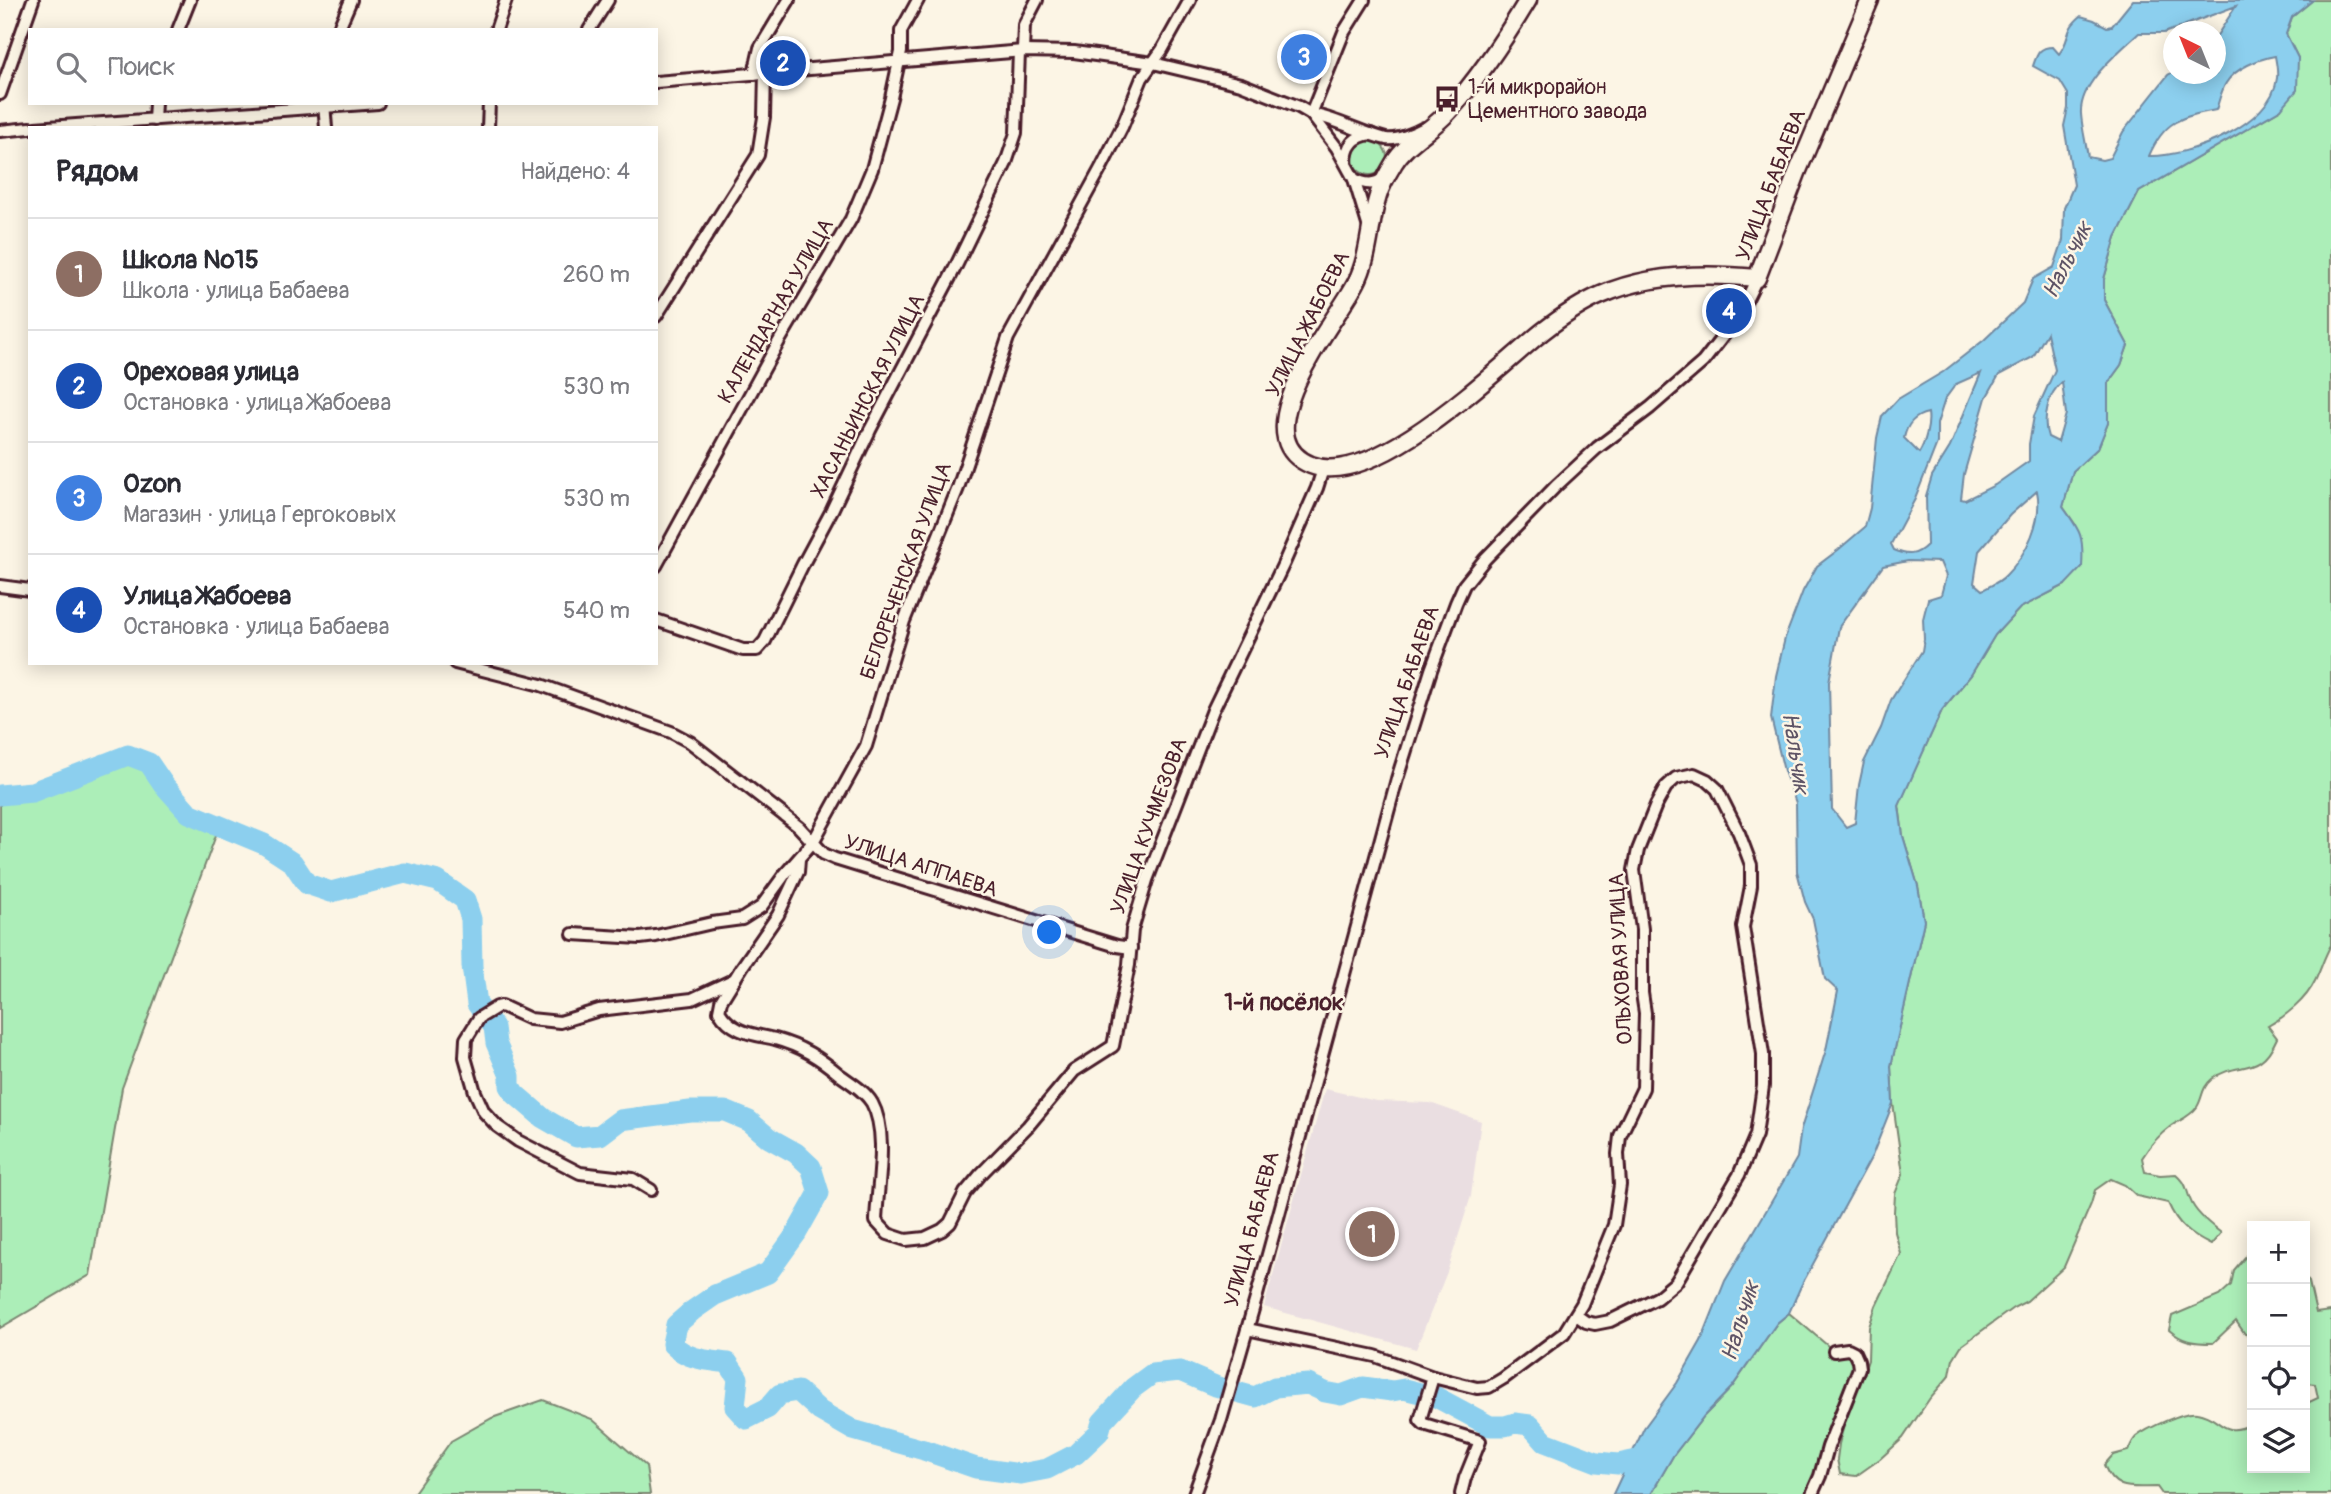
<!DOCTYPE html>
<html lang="ru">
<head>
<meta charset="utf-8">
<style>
  body { margin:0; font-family:Pangolin,sans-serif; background:#f7f7f7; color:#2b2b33 }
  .controls { position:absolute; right:21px; bottom:21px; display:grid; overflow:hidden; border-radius:0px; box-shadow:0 4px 18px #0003 }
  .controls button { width:63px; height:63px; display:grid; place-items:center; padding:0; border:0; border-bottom:2px solid #e1e1e2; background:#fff; color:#2b2b33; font:35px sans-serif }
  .compass { position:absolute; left:2163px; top:21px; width:63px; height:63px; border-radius:50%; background:#fff; box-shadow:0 4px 18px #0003; rotate:317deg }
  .you { position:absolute; left:1050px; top:933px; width:24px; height:24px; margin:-18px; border:5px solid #fff; border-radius:50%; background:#1a73e8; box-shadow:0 0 0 10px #1a73e833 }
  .badge { display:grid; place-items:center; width:46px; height:46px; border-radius:50%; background:#7c3aed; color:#fff; font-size:23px; font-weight:700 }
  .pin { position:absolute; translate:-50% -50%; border:4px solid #fff; box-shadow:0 2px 7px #0006 }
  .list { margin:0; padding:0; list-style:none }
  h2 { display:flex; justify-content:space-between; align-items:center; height:91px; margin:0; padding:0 28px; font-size:30px }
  h2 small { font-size:23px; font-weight:400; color:#7c7c81 }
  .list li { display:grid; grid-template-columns:46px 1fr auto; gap:21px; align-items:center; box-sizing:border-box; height:112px; padding:0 28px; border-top:2px solid #e1e1e2 }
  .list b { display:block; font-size:26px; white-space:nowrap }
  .list p { margin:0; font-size:23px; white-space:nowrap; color:#7c7c81 }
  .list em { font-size:23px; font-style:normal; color:#7c7c81 }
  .icon { flex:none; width:38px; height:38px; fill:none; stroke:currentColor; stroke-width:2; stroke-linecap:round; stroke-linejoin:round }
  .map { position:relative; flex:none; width:2331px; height:1494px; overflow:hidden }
  .search { position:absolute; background:#fff; box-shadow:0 4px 18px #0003; left:28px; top:28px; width:630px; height:77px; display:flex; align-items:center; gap:18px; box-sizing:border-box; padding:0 24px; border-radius:0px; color:#7c7c81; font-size:26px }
  .panel { position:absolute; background:#fff; box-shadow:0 4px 18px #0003; left:28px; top:126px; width:630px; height:539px; border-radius:0px }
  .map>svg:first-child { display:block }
</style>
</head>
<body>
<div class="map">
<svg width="2331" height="1494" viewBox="0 0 2331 1494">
  <rect width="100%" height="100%" fill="#fcf5e5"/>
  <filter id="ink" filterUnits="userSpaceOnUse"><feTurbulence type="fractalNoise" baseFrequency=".0143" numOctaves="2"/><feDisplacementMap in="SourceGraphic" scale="14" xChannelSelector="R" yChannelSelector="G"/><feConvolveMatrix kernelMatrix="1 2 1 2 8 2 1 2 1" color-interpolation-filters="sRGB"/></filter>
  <g filter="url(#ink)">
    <polygon fill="#eadee1" points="1325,1089 1376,1101 1430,1103 1481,1121 1471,1196 1447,1272 1416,1349 1264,1307"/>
    <g fill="#aceeb8" stroke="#7b8672" stroke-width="2">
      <path d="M2313,0H2331V945C2324,957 2321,969 2315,981C2306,1000 2286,1016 2268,1026L2277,1038C2259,1079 2239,1059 2212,1079C2201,1088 2203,1098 2197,1107C2191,1116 2180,1120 2171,1126C2159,1135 2150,1145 2142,1158L2145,1172L2160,1175L2176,1174C2187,1184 2185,1186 2190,1199C2195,1213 2210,1224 2221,1233L2211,1245C2190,1235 2177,1224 2168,1203L2137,1196L2125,1185L2111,1179L2095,1190L2091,1204L2064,1267L2027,1301L2013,1308L1961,1346L1953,1359L1950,1375L1930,1398L1903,1438L1880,1459L1856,1476L1840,1474L1837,1459L1839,1444L1852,1395L1861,1379L1868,1360L1869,1327L1876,1306L1901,1254L1895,1232L1894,1212L1895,1194L1903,1174L1893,1103L1891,1066L1924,921L1918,886L1903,836L1899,805L1942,710L1971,675L1995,635L2020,608L2065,585L2075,524L2063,507L2073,471L2098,448L2108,423V383L2121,365L2128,345L2104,300V279L2116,237L2139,192L2281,109L2298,58L2286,34L2292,17Z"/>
      <circle cx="1370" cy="158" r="17"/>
      <polygon points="128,755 149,763 164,785 189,813 219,827 122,1088 90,1275 0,1328 0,795 32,792"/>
      <path d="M2252,1249V1335L2245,1334L2236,1321L2213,1343C2194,1343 2183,1342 2169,1330L2172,1316L2219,1296L2231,1285L2234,1270Z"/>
      <path d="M2305,1277L2309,1282L2316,1313L2331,1311V1494H2162L2157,1487C2131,1487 2115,1492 2104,1465L2113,1455L2128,1451C2130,1447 2132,1441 2136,1437C2146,1429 2185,1410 2197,1413C2222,1417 2221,1439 2252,1424V1468H2305V1404L2318,1398L2315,1384L2305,1383Z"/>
      <polygon points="1789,1313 1834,1351 1848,1349 1858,1361 1812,1494 1651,1494 1673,1456 1704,1416 1732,1387 1777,1323"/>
      <polygon points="543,1400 592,1419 646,1466 650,1494 413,1494 451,1441 492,1418"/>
    </g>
    <path fill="#8ccfee" stroke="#7289a0" stroke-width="2" fill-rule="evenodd" d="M2133,0H2313L2292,17L2286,34L2298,58L2297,90L2281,109L2139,192L2116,237L2104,279V300L2128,345L2121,365L2108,383V423L2098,448L2073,471L2063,507C2081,532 2084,536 2082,567L2065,585L2020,608L1995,635L1971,675L1942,710L1899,806L1903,836L1918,886L1924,921L1891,1066L1893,1103L1872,1156L1801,1286L1789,1313L1777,1323L1732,1387L1704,1416L1673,1456L1651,1494H1613L1644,1428L1677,1383L1701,1341L1725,1281L1797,1158L1801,1129L1826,1050L1838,991L1825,979L1813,919L1805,902L1797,871L1796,803L1784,771L1771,718L1776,676L1785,638L1803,591L1817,566L1838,550L1865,527L1870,508L1877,438L1882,416L1898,399L1943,372L1984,340L2023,303L2033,279L2054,267L2063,240L2064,208L2074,185L2064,126L2068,108V94L2060,81L2033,66C2037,54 2039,47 2053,47L2059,54C2072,37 2063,31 2081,16L2094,20L2107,27L2112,26ZM2236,6L2216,37V74L2173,72L2168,75L2123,132L2110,158L2102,160L2088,157C2086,143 2082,128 2081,114C2079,83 2119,52 2139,33H2164ZM2275,56C2276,62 2278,71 2277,78C2272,125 2189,157 2149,156C2164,121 2180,117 2216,110C2219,101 2221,91 2226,83C2235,68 2259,59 2275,56ZM2047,333L2055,370L2034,416L2029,444V461L1995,485L1965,500L1961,499L1964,474L1986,398L1999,375L2033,357ZM1981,373L1950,447L1932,476L1926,496L1927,545C1916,556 1908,556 1894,550L1891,544L1915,499L1937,443V424L1945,399L1956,384ZM2062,382L2066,414L2058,442L2048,437C2042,420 2048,393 2062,382ZM1928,413C1930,425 1925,443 1919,453L1904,438C1907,424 1914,416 1928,413ZM2037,491C2043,520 2027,554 2006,575C2000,582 1990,586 1982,590L1974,583L1979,551L2010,515ZM1908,561L1940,562L1946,576L1941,595L1928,599L1923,619L1924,639L1922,651L1891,700L1881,728L1864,762L1859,785L1855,823L1846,827L1832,809L1829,682L1839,627L1883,566Z"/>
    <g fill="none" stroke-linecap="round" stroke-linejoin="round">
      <path stroke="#8ccfee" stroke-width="21" d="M0,795L32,792L128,755L149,763L164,785L189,813L264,844L293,863L307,884L331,892L405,873L438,881L465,900L471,919L472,966L477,1004L494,1027L496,1043L510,1076V1086L515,1094L543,1118L576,1137L600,1135L620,1120L690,1111H725L749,1121L769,1138L796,1153L811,1167L819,1193L796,1234L768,1273L715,1295L692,1311L676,1325L672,1344C688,1360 706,1360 728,1363L738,1378L735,1407L746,1419L768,1408L780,1394L798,1391L820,1411L853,1430L924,1450L976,1468L1021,1474L1047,1469L1076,1454L1099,1432L1102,1422L1133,1388L1152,1374L1180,1371L1215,1386L1255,1397L1275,1387L1308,1384L1325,1392L1341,1395L1363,1387L1392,1391L1404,1389L1436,1397L1490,1426H1505L1515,1423L1530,1425L1545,1442L1597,1462L1618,1464L1656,1456"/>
      <g stroke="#4a1f2b" stroke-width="16">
        <g id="street">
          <polyline points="178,30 190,0"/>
          <polyline points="338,30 351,0"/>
          <polyline points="496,30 506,0"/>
          <polyline points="589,30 608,0"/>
          <polyline points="1023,51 1024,25 1037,0"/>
          <polyline points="754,74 760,48 789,0"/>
          <polyline points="656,82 1023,51 1074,52 1153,63 1241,84 1299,107 1311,114 1337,148 1354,179 1369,228"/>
          <polyline points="0,94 33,0"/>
          <polyline points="324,103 326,128"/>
          <path d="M1311,114C1337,119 1361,133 1386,139C1397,141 1415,133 1424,128"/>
          <polyline points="1311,114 1344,32 1364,0"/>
          <polyline points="154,120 155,103"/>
          <polyline points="35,128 378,103"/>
          <polyline points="488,128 489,103"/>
          <polyline points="0,131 30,128"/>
          <path d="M1346,163C1346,146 1354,136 1371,134"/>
          <path d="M1354,179C1365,184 1374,186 1384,178"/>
          <polyline points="656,316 758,155 764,117 765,73"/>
          <polyline points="656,566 778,343 851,219 872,169 891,98 901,52 901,31 918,0"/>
          <polyline points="0,586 30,590"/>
          <polyline points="656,620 743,650 757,650 765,641 803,564 832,510 870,430 955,268 1006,163 1016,133 1019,52"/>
          <polyline points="455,663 541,685 671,732 690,742 799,827 824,854 835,859 1117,946 1131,948"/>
          <path d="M799,859L798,872L778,915L742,967L721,1001L719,1011C732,1033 753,1034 775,1039C801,1046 820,1058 840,1075C851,1083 865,1091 872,1103C889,1134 877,1187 876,1221L888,1234L906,1240L925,1238L942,1230L950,1223L965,1193L981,1174L1028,1126L1074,1071L1113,1046L1129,965L1132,930L1147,880L1213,710L1284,563L1317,488L1323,469"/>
          <polyline points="573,934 640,938 656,936 712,923 742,919 761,907 785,874 813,842 866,746 904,621 958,488 1008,338 1101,168 1122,127 1142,78 1162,50 1190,0"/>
          <polyline points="651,1190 633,1179 580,1173 518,1141 497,1126 484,1112 475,1092 465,1057 466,1039 479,1018 497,1007 502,1006 530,1019 560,1022 599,1010 692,999 735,979"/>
          <polyline points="1247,1329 1375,1356 1433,1377 1477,1388 1489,1387 1504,1378 1564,1333 1582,1304 1614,1225 1620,1185 1618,1154 1620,1136 1643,1088 1645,1013 1642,993 1642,929 1634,870 1638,850 1656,805 1666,787 1676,778 1694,774 1707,780 1717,789 1739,833 1751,865 1751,886 1743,927 1763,1054 1763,1086 1756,1135 1739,1175 1676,1282 1657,1298 1610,1321 1595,1324 1586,1322 1576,1315"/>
          <polyline points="1433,1377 1420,1420 1424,1424 1480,1441 1465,1478 1461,1494"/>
          <polyline points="1194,1494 1221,1420 1257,1295 1397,779 1431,670 1456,603 1464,585 1485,559 1556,486 1597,448 1650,408 1703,362 1738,317 1757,278"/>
          <polyline points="1812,1494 1820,1476 1828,1447 1859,1368 1858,1361 1854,1352 1848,1349 1834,1351"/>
        </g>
      </g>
      <g stroke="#4a1f2b" stroke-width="21">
        <path id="secondary" d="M1528,0C1504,40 1479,78 1448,112C1432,130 1407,142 1394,163C1388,173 1381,185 1378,196C1369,225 1370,256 1356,283C1336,322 1239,436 1311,465C1375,490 1496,369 1542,332C1560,318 1580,304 1601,295C1648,274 1707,273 1757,278L1797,173L1870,0"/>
      </g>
      <use href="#street" stroke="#fcf5e5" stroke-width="10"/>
      <use href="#secondary" stroke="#fcf5e5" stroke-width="16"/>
    </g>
  </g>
  <defs>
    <g id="bus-bare" transform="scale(2.1)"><path d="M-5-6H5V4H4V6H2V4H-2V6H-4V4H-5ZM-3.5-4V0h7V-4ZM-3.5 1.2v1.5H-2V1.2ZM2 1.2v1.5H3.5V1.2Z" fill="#4a1f2b" stroke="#fcf5e5" stroke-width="2.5" paint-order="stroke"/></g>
  </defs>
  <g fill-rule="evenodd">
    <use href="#bus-bare" x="1447" y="99"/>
  </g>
  <g text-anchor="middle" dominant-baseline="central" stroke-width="5" stroke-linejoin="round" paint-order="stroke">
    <g font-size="21" fill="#4a1f2b" stroke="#fcf5e5" text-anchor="start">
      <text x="1468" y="87">1-й микрорайон<tspan x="1468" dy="24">Цементного завода</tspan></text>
    </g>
    <g font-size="21" fill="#4a1f2b" stroke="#fcf5e5">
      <text transform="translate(1771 185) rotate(-69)">УЛИЦА БАБАЕВА</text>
      <text transform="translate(776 311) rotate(-60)">КАЛЕНДАРНАЯ УЛИЦА</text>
      <text transform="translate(1308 324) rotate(-63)">УЛИЦА ЖАБОЕВА</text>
      <text transform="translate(868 396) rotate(-63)">ХАСАНЬИНСКАЯ УЛИЦА</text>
      <text transform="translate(906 571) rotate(-70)">БЕЛОРЕЧЕНСКАЯ УЛИЦА</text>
      <text transform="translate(1407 682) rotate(-71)">УЛИЦА БАБАЕВА</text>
      <text transform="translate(1149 826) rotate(-70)">УЛИЦА КУЧМЕЗОВА</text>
      <text transform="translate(921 866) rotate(18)">УЛИЦА АППАЕВА</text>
      <text transform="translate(1621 959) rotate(-93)">ОЛЬХОВАЯ УЛИЦА</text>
      <text transform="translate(1252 1229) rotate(-75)">УЛИЦА БАБАЕВА</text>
    </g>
    <g font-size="23" font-style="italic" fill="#5e5466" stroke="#fcf5e5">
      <text transform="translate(2067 260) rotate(-63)">Нальчик</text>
      <text transform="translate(1796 753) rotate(81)">Нальчик</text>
      <text transform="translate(1740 1321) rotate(-73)">Нальчик</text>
    </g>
    <g font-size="23" font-weight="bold" fill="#4a1f2b" stroke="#fcf5e5">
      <text x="1284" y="1002">1-й посёлок</text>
    </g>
  </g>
</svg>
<div class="controls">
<button>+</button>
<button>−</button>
<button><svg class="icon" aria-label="locate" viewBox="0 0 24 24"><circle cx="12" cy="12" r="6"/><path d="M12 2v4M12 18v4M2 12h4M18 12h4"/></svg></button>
<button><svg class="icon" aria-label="layers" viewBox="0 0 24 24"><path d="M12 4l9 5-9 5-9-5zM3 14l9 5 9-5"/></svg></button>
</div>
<svg class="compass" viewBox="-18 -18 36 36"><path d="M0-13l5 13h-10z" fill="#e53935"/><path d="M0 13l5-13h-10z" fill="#7c7c81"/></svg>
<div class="you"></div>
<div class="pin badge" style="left:1372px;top:1234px;background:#8d6e63">1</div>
<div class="pin badge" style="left:783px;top:63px;background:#1a4fb4">2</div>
<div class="pin badge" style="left:1304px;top:57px;background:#3f7fe0">3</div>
<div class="pin badge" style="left:1729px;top:311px;background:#1a4fb4">4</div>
<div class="search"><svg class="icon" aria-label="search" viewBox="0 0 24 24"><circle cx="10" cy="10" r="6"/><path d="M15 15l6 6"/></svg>Поиск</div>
<section class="panel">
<h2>Рядом<small>Найдено: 4</small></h2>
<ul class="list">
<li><span class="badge" style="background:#8d6e63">1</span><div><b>Школа №15</b><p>Школа · улица Бабаева</p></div><em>260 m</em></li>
<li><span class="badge" style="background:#1a4fb4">2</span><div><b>Ореховая улица</b><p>Остановка · улица Жабоева</p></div><em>530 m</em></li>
<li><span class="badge" style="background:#3f7fe0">3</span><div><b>Ozon</b><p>Магазин · улица Гергоковых</p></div><em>530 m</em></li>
<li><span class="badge" style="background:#1a4fb4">4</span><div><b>Улица Жабоева</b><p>Остановка · улица Бабаева</p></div><em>540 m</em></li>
</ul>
</section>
</div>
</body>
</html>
